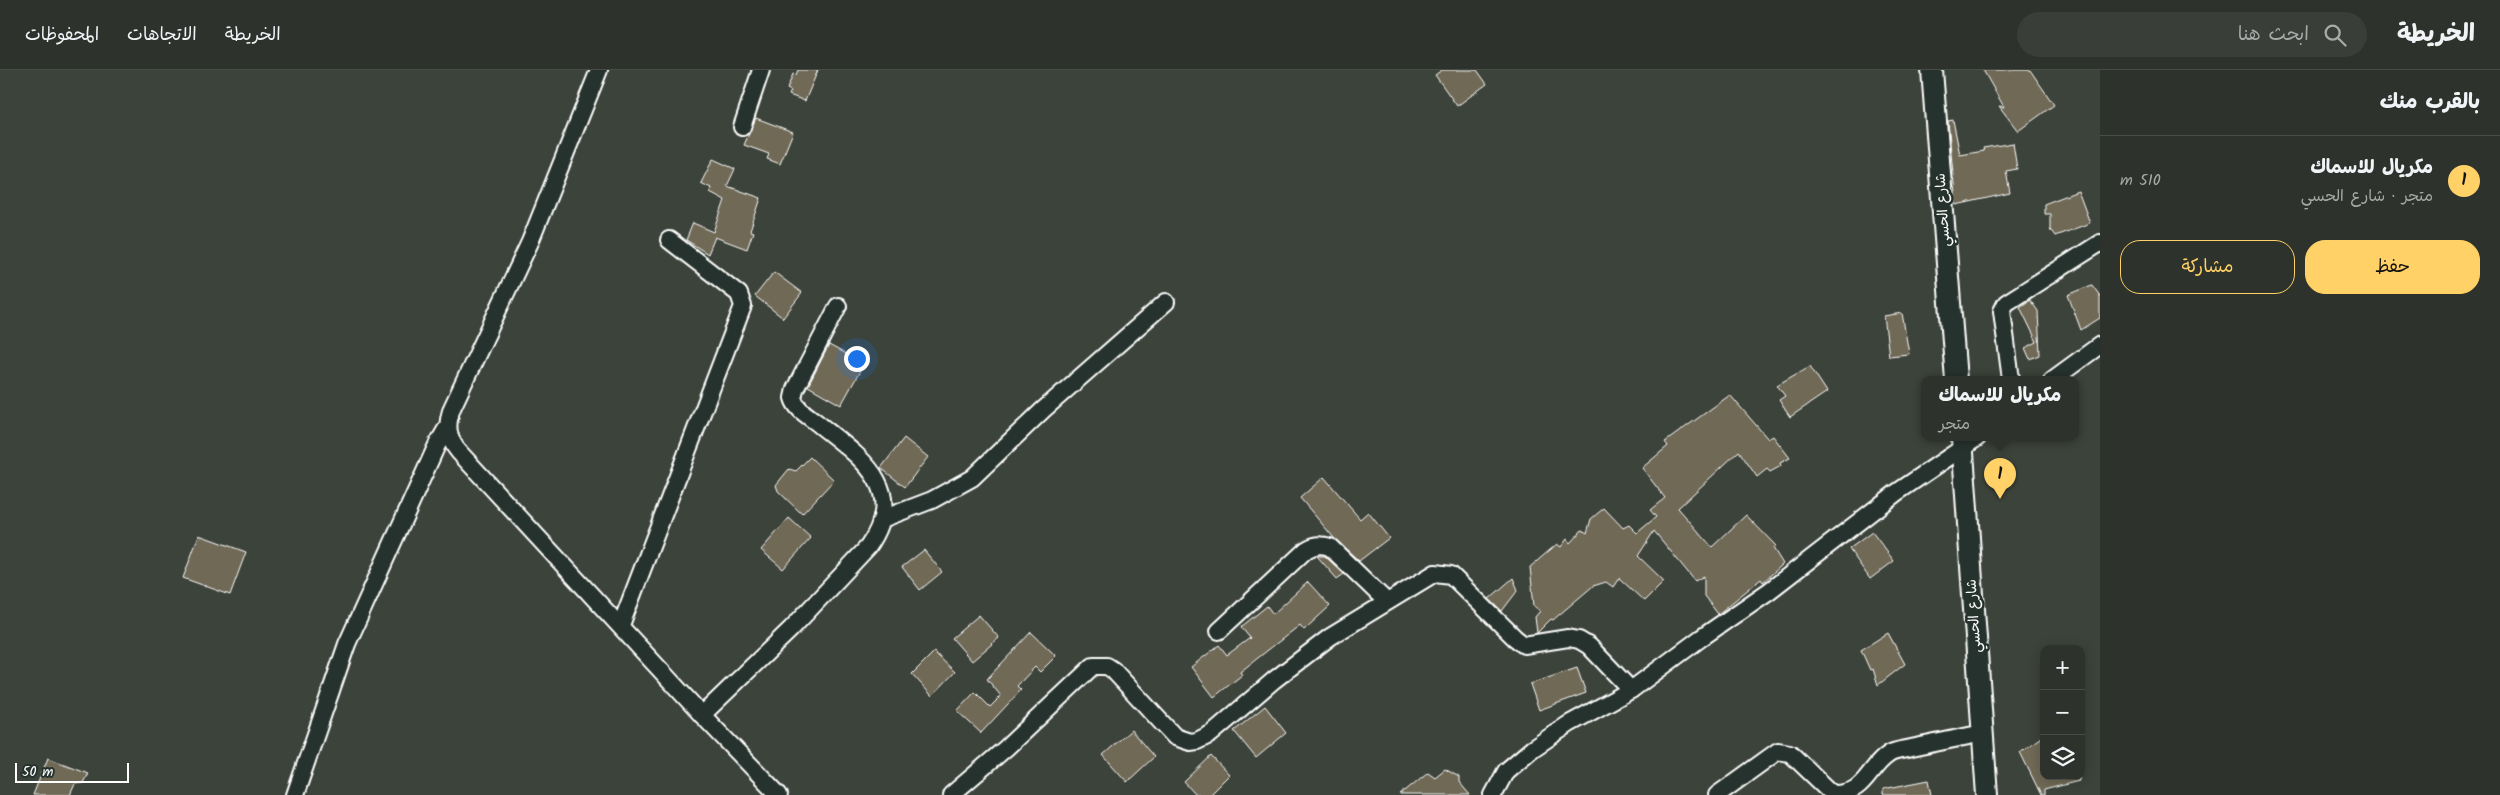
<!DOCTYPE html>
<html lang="ar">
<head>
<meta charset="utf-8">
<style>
  body { margin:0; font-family:Kalam,"Playpen Sans Arabic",sans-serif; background:#393e38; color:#f1f3f6; direction:rtl }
  .controls { position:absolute; right:15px; bottom:15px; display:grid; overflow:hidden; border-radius:10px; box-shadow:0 2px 12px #0003 }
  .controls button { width:45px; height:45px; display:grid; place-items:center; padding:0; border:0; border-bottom:1px solid #484d48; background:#2d322c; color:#f1f3f6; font:25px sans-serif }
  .scale { position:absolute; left:15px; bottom:12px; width:114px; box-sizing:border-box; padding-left:5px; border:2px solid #fff; border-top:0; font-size:14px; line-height:18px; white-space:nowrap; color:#fff; -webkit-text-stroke:4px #26332d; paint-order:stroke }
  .you { position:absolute; left:856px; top:288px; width:18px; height:18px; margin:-12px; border:4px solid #fff; border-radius:50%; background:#1a73e8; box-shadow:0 0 0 8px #1a73e833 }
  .badge { display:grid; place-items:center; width:32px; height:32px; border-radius:50%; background:#ffd166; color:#111; font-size:16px; font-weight:700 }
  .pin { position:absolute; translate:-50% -41px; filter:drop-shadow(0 1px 2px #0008) }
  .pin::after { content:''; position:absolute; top:26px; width:18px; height:15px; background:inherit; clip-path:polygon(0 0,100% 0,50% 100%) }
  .popup { position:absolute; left:1921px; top:306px; width:158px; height:65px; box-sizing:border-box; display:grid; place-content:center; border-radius:10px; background:#2d322c; filter:drop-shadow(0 1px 4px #0005); font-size:16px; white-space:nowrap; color:#a7aaa9 }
  .popup b { font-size:19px; color:#f1f3f6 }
  .popup::after { content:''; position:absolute; left:50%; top:100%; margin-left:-10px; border:10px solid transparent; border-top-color:#2d322c }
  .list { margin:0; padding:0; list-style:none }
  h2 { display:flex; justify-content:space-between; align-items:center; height:65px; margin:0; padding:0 20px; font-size:21px }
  h2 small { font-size:16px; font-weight:400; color:#a7aaa9 }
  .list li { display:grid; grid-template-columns:32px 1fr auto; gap:15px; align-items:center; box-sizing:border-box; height:90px; padding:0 20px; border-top:1px solid #484d48 }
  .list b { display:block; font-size:19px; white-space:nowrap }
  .list p { margin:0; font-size:16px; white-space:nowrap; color:#a7aaa9 }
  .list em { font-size:16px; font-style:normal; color:#a7aaa9 }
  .actions { display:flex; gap:10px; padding:15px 20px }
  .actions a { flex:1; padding:11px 0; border:1px solid #ffd166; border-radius:20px; text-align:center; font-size:18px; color:#ffd166 }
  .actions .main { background:#ffd166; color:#111 }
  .icon { flex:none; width:28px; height:28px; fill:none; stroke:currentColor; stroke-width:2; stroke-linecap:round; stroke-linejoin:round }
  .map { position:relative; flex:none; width:2100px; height:725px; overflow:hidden; direction:ltr }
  header { display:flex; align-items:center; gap:30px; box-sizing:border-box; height:70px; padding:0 25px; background:#2d322c; border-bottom:1px solid #484d48 }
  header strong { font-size:24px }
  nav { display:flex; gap:28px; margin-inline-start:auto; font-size:18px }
  .search { width:350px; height:45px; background:#393e38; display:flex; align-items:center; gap:12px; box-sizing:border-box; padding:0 18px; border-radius:28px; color:#a7aaa9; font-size:19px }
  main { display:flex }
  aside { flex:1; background:#2d322c }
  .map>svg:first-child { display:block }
</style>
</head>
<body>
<header>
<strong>الخريطة</strong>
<div class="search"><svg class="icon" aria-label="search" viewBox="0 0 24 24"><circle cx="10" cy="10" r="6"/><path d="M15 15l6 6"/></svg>ابحث هنا</div>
<nav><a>الخريطة</a><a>الاتجاهات</a><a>المحفوظات</a></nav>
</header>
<main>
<aside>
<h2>بالقرب منك<small></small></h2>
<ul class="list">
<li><span class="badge">1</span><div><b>مكريال للاسماك</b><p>متجر · شارع الحسي</p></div><em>510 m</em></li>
</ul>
<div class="actions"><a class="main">حفظ</a><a>مشاركة</a></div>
</aside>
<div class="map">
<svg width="2100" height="725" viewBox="0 0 2100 725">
  <rect width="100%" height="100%" fill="#3c433a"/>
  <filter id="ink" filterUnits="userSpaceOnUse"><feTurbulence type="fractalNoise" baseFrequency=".02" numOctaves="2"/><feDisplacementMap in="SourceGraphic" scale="10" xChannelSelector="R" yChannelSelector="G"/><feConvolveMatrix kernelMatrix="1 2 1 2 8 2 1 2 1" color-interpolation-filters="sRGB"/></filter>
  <g filter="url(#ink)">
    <g fill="#6f6957" stroke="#fff">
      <polygon points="798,0 818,0 805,31 789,25 791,21 787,19 793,4 796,5"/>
      <polygon points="1442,0 1477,0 1487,14 1457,36 1435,5"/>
      <polygon points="1983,0 2030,0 2054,35 2018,61 1999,36 2004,37"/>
      <polygon points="756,48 793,62 780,94 767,89 769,84 744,75"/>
      <polygon points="1953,50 1960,85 1984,81 1983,78 2013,73 2017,99 2006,101 2010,123 1956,135 1948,51"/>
      <polygon points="713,89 735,99 727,116 761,128 750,161 753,162 747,179 715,167 708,184 686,170 693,153 714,162 725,130 710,122 711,118 701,113"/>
      <polygon points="2078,121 2090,153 2055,166 2050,159 2050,144 2044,144 2044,134"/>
      <polygon points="774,202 802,223 783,248 755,226"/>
      <polygon points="2092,215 2100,226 2100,248 2081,260 2068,225"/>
      <polygon points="2030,230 2038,241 2040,285 2030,289 2025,278 2037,272 2020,237"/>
      <polygon points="1902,243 1909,284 1889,286 1884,246"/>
      <polygon points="829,275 864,294 841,335 808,316"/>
      <polygon points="1810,296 1827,322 1790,347 1779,330 1785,326 1777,315"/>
      <polygon points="1730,325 1768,369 1773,366 1790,388 1780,393 1781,396 1770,402 1767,399 1757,407 1739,381 1678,438 1712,477 1746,445 1776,476 1773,478 1783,494 1763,512 1761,509 1718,544 1704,526 1704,506 1695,511 1654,461 1638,486 1664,511 1644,531 1619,508 1613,517 1606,512 1593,516 1553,550 1551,549 1537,563 1535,547 1540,541 1534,536 1530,497 1557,474 1561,477 1567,469 1570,473 1582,460 1587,463 1591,449 1604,438 1623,458 1629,455 1637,463 1656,447 1650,440 1665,428 1642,398 1668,376 1665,372"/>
      <polygon points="904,368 928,387 905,417 881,398"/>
      <polygon points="810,387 834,410 802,444 778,421 776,415 789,399 796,401"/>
      <polygon points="1324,407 1360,449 1368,442 1389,468 1359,491 1334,468 1300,428"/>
      <polygon points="789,448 811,468 783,499 761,480"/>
      <polygon points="1872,462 1894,491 1870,509 1849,479"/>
      <polygon points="199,465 246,482 230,525 183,508"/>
      <polygon points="924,480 942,502 920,520 902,497"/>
      <polygon points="1317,486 1325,486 1344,504 1337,509"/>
      <polygon points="1513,508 1518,520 1502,541 1489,529"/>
      <polygon points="1308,512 1330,536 1304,560 1300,555 1240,602 1242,605 1214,627 1191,597 1219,575 1227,585 1250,568 1241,557 1267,536 1273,544"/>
      <polygon points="979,545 999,568 972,591 952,568"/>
      <polygon points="1031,562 1056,586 1040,602 1035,597 1017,616 1021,620 981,663 957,641 975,622 990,637 1001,626 987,609"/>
      <polygon points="1888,563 1905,594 1878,615 1873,599 1870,600 1861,580"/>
      <polygon points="934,582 955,602 932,626 912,604"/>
      <polygon points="1577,598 1586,623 1539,640 1530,614"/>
      <polygon points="1265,636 1286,663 1256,688 1234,661"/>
      <polygon points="1131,660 1154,687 1127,712 1103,685"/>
      <polygon points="2044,665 2044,706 2079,706 2079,711 2044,720 2044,725 2041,725 2020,682"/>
      <polygon points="1211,686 1229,705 1209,725 1196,725 1184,712"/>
      <polygon points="48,688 88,703 83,713 75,714 70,725 33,725"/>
      <polygon points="1445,699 1459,707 1459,712 1470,725 1400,725 1428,702 1435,707"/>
      <polygon points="1929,710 1932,725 1883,725 1883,719"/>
    </g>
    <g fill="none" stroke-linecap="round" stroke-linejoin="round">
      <g stroke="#fff" stroke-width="20">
        <g id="minor">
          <path d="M599,0L530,172L452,338C446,355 447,368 459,382L702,645L779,725"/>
          <polyline points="742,57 761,0"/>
          <polyline points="2011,310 2002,241 2006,233 2100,173"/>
          <polyline points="2052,310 2100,275"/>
          <polyline points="882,449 932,430 972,408 1043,340 1166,232"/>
          <polyline points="621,555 743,236 739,224 669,170"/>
          <path d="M1219,561L1306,480C1314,475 1320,474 1330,477L1386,531"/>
          <path d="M702,645L791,559L868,477C910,417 858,386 816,352C807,345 796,339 793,328L795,319L838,236"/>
          <polyline points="295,725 347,574 437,375 448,356"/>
          <polyline points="951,725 1006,678 1093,596 1107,596 1113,600 1175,667 1190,672 1197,671 1211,664 1274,610 1330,567 1435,503 1451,505 1515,568 1524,575 1568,568 1579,570 1589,576 1631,620"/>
          <polyline points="1493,725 1506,701 1532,679 1569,654 1631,620 1701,568 1769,521 1896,423 1977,368"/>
          <path d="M1717,725L1778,681L1790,683L1833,724C1866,725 1867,698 1889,684C1895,680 1905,680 1911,678C1935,673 1959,668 1983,663"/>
        </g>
      </g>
      <g stroke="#fff" stroke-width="24">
        <g id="tertiary">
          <polyline points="1932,0 1956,310"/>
          <polyline points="1962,368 1987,725"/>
        </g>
      </g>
      <use href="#minor" stroke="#26332d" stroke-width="16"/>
      <use href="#tertiary" stroke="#26332d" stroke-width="20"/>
    </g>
  </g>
  <g text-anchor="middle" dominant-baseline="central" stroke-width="5" stroke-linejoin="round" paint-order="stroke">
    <g font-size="14" fill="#fff" stroke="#26332d">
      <text transform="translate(1943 140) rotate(-94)">شارع الحسي</text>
      <text transform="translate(1974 546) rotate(-94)">شارع الحسي</text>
    </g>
  </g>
</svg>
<div class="controls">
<button>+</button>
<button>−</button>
<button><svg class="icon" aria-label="layers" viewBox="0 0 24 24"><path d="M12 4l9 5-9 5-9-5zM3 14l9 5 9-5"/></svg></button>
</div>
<div class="scale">50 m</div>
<div class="you"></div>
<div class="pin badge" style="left:2000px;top:429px">1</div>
<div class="popup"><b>مكريال للاسماك</b>متجر</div>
</div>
</main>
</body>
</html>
